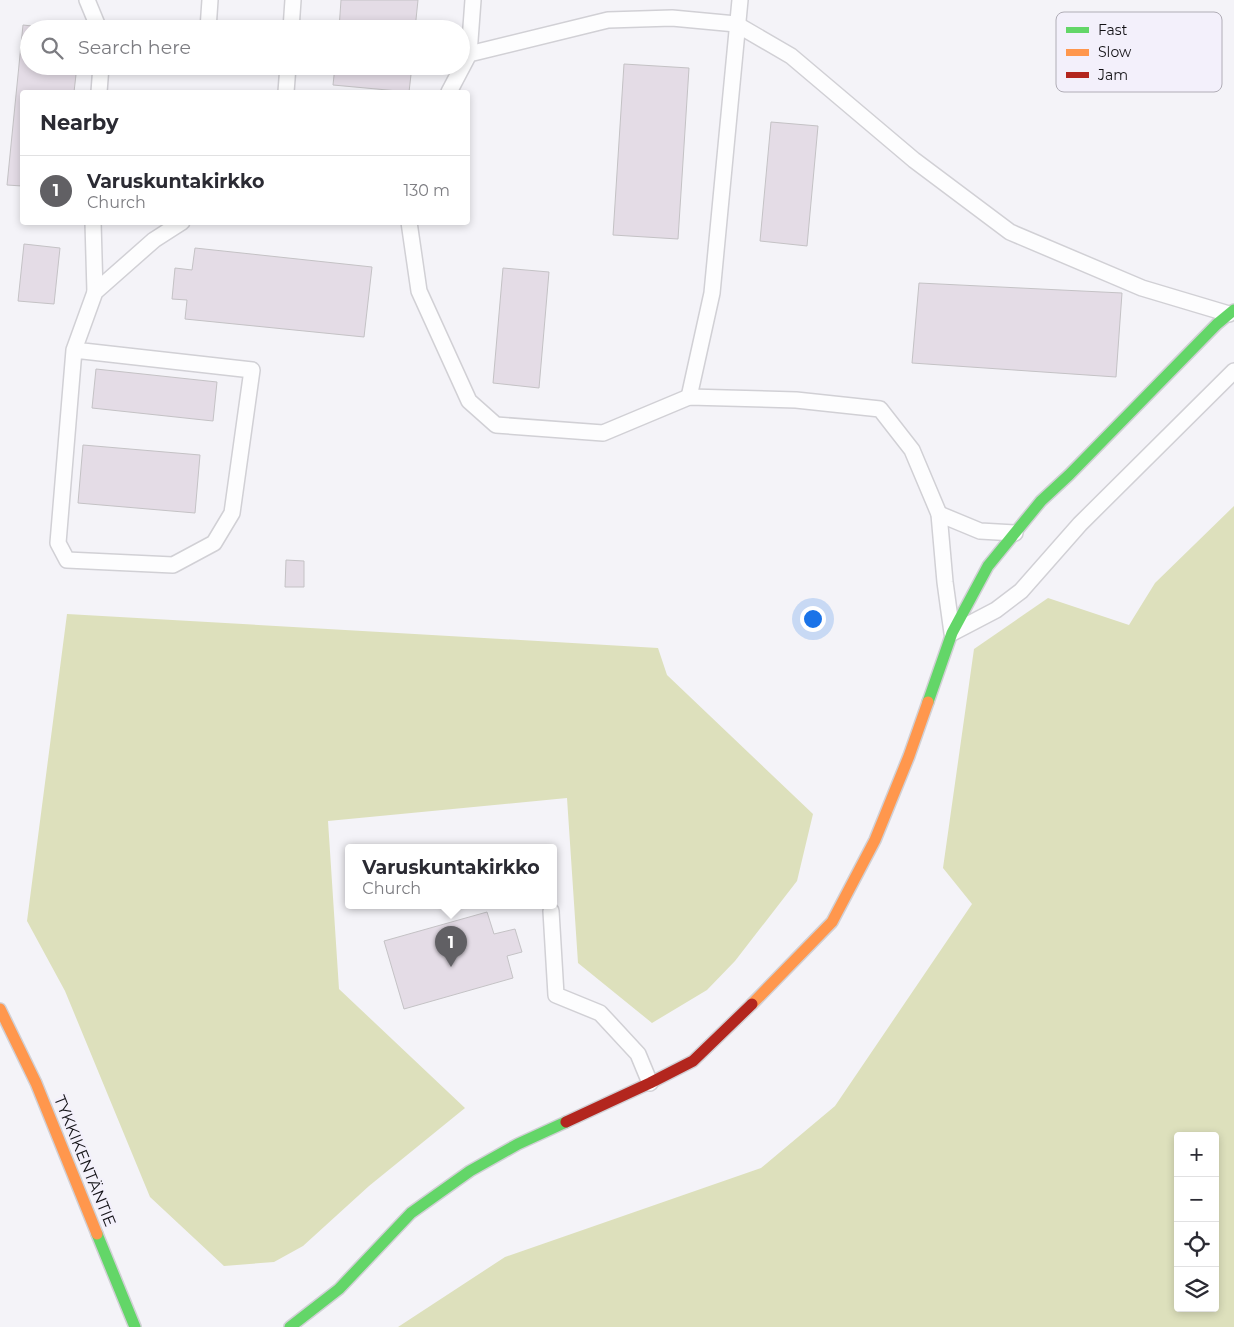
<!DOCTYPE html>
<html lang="en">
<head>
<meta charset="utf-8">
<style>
  body { margin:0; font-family:Montserrat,sans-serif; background:#f7f7f7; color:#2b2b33 }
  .controls { position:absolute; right:15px; bottom:15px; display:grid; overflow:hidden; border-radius:5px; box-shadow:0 2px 8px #0003 }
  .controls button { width:45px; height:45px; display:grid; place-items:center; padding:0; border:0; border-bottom:1px solid #e1e1e2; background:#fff; color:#2b2b33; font:25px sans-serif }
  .you { position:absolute; left:812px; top:618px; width:18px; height:18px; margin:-12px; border:4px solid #fff; border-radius:50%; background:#1a73e8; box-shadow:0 0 0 8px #1a73e833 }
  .badge { display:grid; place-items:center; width:32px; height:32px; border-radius:50%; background:#616064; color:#fff; font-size:16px; font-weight:700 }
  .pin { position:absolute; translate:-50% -41px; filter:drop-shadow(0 1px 2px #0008) }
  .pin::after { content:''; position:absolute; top:26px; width:18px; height:15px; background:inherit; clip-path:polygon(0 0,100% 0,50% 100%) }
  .popup { position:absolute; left:345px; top:844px; width:212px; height:65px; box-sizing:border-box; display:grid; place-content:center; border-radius:5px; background:#fff; filter:drop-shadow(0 1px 4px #0005); font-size:16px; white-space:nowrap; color:#7c7c81 }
  .popup b { font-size:19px; color:#2b2b33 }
  .popup::after { content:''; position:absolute; left:50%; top:100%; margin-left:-10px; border:10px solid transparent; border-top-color:#fff }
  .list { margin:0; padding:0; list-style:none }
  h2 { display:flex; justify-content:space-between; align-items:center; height:65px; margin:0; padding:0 20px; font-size:21px }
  h2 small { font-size:16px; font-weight:400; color:#7c7c81 }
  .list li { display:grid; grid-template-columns:32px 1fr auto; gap:15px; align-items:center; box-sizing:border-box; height:70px; padding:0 20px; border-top:1px solid #e1e1e2 }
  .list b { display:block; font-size:19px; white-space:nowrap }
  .list p { margin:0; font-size:16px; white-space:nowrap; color:#7c7c81 }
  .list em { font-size:16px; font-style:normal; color:#7c7c81 }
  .icon { flex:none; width:28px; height:28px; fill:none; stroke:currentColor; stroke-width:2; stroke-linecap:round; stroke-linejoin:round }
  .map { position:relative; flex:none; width:1234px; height:1327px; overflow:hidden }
  .search { position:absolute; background:#fff; box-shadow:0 2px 8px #0003; left:20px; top:20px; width:450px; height:55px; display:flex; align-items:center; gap:12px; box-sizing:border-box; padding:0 18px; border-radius:28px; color:#7c7c81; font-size:19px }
  .panel { position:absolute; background:#fff; box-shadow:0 2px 8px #0003; left:20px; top:90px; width:450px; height:135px; border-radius:5px }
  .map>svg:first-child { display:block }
</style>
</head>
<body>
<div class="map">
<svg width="1234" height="1327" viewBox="0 0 1234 1327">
  <rect width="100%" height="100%" fill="#f4f3f8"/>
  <g fill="#dde0bc" fill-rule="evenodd">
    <path d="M1234,506V1327H398L505,1257L761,1168L835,1106L972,904L943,868L974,649L1048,598L1129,625L1155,583ZM1178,1136H1215V1308H1178Z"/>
    <polygon points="67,614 658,648 667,675 813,814 797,881 735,961 707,990 652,1023 578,963 567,798 328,821 339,989 465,1108 369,1186 303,1246 274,1262 224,1266 150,1197 65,991 27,921"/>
  </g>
  <g fill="#e4dce6" stroke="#c4c2c5">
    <polygon points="341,0 418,0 415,29 339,29"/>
    <polygon points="23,25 60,29 29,29 29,66 77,66 74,92 22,92 22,186 7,185"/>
    <polygon points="624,64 689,68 678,239 613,235"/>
    <polygon points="335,66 412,66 409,92 333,85"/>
    <polygon points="771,122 818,126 807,246 760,241"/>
    <polygon points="24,244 60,248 54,304 18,301"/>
    <polygon points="195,248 372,267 364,337 185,319 187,300 172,299 175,268 192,270"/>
    <polygon points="503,268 549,272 539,388 493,383"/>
    <polygon points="919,283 1122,293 1116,377 912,363"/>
    <polygon points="96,369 217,382 213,421 92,408"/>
    <polygon points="83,445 200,455 195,513 78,503"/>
    <polygon points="286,560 304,561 304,587 285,587"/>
    <polygon points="487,912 494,934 515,929 522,952 507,956 513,978 404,1009 384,941"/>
  </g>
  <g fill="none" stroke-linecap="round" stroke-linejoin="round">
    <g stroke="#d1d0d5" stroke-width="18">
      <g id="lane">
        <polyline points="87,0 99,29"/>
        <polyline points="208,29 210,0"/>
        <polyline points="291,29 293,0"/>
        <polyline points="469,54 473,0"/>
        <polyline points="99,92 101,66"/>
        <polyline points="286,92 288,66"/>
        <polyline points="449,92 469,54 608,20 672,18 736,24 791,56 914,160 1010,232 1142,288 1229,314"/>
        <polyline points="93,222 95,292"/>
        <polyline points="409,222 419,291 469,401 496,425 603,433 689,397 796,400 880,409 912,450 939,514 945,582 952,633 996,610 1021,591 1080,524 1234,371"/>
        <polyline points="74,350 252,370 232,513 214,543 173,565 67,560 58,543 74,350 95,292 154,240 182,222"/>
        <polyline points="689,397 712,293 740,0"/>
        <polyline points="939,514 980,531 1015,533"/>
        <polyline points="551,911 556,995 600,1013 638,1054 650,1083"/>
      </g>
    </g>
    <g stroke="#d1d0d5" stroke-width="14">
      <g id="fast">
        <polyline points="928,702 952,633 988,566 1041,501 1069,475 1217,324 1234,310"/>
        <polyline points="97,1234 135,1327"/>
        <polyline points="290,1327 339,1289 411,1213 470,1171 518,1144 566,1122"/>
      </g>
    </g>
    <g stroke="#d1d0d5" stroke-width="14">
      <g id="slow">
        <polyline points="752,1004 832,922 875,840 909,756 928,702"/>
        <polyline points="0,1009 36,1083 97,1234"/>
      </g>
    </g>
    <g stroke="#d1d0d5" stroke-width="14">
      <polyline id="jam" points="566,1122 650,1083 693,1061 752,1004"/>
    </g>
    <use href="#lane" stroke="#fdfdfe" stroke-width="15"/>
    <use href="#fast" stroke="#63d668" stroke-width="11"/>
    <use href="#slow" stroke="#ff974d" stroke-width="11"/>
    <use href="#jam" stroke="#b3261e" stroke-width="11"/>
  </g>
  <g text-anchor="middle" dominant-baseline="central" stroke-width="4.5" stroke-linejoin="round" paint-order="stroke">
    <g font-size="16" fill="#121115" stroke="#f3f0fb">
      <text transform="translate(85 1161) rotate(68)">TYKKIKENTÄNTIE</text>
    </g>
  </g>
  <rect x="1056" y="12" width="166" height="80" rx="8" fill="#f3f0fb" stroke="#b0adb6" stroke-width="1"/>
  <rect x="1066" y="27" width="23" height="6" fill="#63d668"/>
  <rect x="1066" y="49" width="23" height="7" fill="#ff974d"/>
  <rect x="1066" y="72" width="23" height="6" fill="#b3261e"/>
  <g font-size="14" fill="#121115">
    <text x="1098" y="35">Fast</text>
    <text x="1098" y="57">Slow</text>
    <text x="1098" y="80">Jam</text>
  </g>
</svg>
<div class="controls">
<button>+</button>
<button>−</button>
<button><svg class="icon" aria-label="locate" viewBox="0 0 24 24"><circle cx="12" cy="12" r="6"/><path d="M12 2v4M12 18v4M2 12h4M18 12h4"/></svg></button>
<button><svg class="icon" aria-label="layers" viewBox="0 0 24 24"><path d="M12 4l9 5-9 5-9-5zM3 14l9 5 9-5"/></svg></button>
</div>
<div class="you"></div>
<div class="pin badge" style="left:451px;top:967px">1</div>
<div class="popup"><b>Varuskuntakirkko</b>Church</div>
<div class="search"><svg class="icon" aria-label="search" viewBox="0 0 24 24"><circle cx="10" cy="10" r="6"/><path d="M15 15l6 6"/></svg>Search here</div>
<section class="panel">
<h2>Nearby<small></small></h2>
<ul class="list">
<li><span class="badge">1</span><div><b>Varuskuntakirkko</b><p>Church</p></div><em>130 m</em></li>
</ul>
</section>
</div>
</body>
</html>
